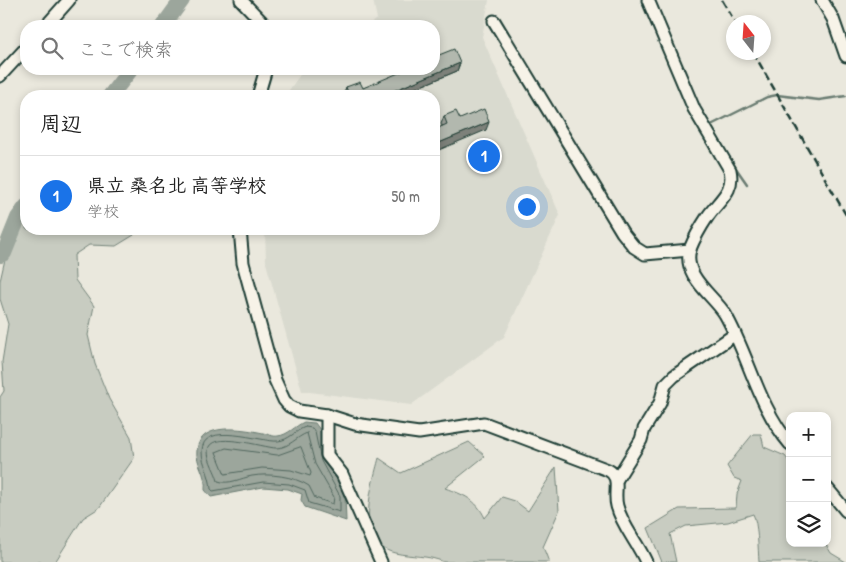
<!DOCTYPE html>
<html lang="ja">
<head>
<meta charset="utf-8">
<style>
  body { margin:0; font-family:"Patrick Hand","Klee One",sans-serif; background:#f2f2f2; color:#222 }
  .controls { position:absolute; right:15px; bottom:15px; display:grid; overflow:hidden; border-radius:10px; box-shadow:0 2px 8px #0003 }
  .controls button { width:45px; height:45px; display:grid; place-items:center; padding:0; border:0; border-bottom:1px solid #e0e0e0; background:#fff; color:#222; font:25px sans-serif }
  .compass { position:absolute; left:726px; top:15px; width:45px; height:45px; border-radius:50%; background:#fff; box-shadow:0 2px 8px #0003; rotate:343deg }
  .you { position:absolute; left:526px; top:206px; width:18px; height:18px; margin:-12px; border:4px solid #fff; border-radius:50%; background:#1a73e8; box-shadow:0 0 0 8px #1a73e833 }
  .badge { display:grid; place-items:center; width:32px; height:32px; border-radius:50%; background:#1a73e8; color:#fff; font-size:16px; font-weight:700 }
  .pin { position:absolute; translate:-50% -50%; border:2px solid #fff; box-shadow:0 1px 5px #0006 }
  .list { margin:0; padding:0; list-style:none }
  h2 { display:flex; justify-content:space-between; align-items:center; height:65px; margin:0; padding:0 20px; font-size:21px }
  h2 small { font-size:16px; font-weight:400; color:#767676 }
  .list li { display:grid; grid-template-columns:32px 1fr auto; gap:15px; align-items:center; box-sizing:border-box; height:80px; padding:0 20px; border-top:1px solid #e0e0e0 }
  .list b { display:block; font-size:19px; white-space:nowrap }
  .list p { margin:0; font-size:16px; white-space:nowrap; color:#767676 }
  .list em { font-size:16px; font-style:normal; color:#767676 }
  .icon { flex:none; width:28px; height:28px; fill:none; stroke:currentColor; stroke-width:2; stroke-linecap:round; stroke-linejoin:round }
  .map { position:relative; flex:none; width:846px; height:562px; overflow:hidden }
  .search { position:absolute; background:#fff; box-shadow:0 2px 8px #0003; left:20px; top:20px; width:420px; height:55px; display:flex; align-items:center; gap:12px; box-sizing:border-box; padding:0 18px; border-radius:20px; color:#767676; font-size:19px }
  .panel { position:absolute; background:#fff; box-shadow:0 2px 8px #0003; left:20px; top:90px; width:420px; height:145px; border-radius:20px }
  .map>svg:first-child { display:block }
</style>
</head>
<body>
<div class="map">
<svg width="846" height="562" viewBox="0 0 846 562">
  <rect width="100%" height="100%" fill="#eae8dd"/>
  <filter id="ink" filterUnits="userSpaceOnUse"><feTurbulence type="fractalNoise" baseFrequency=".02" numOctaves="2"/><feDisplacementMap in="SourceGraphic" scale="10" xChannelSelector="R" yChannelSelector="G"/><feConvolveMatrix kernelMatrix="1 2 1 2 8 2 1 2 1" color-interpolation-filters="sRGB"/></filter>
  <g filter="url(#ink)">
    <polygon fill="#d9dacf" points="373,0 489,0 482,37 560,215 504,337 411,405 302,391 266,263 265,229 434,229 434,96 285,96 304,69 434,69 434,26 365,26 377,19"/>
    <g fill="#c8ccc1" stroke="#74847a">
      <polygon points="26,212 26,229 132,229 134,235 116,246 89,245 74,255 75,280 94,306 88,335 95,364 109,399 131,437 134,458 99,508 83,518 55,562 0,562 0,397 4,391 2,362 8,324 0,299 0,281 6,255 21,218"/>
      <path d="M753,434H761L764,447L785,456L790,463V543H825L831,553L846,562H759C758,549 758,523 753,514L728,522L686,526L670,534L676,562H662L648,528L679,509L736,508L737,494L742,481L734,478L727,466Z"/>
      <path d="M469,442L485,456L445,488C464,495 476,499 485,518L502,497L515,501L528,511L556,467L559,511L543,547L549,562H444C428,555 412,557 395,553C353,543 372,485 379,458L401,473Z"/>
    </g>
    <path fill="#9ca69c" stroke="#6a7c72" d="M304,422L315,423L320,430L326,459L345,494L346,521L305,507L301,500L302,494L288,489L263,487L211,497L205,490C207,474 195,463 197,450C200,421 244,429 263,433C268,434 273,437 278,436C288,435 295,426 304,422Z"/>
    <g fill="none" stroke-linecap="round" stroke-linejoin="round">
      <g stroke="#51675e" stroke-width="1">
        <path d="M305,427L312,428L315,432L321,461L340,496V512L309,503L305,490L289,484L263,482L213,491L211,489C210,474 202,463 202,452C201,419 264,443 278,441C289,440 295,431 305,427Z"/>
        <path d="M307,433L315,464L334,497L333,504L315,498L309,486C294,476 269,473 252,476C241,478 229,485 218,481C216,472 208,461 208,451C208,429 265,448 276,448C289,448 296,437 307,433Z"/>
        <polygon points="301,447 311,473 310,476 291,470 262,468 225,474 216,452 226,448 277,455"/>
      </g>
      <g stroke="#6a7c72" stroke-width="2.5">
        <polyline points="709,126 767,97 777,95 819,100 846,96"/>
        <polyline points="731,161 747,184"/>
      </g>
      <g stroke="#9ca69c" stroke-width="16">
        <polyline points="163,26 182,0"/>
        <polyline points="110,96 131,69"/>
        <polyline points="0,255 4,253 18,218 26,207"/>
      </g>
      <g stroke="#1f3d34" stroke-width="15">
        <g id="minor">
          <polyline points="241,0 266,26"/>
          <path d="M648,0L694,109L730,170C735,191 719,200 708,216C702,225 694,239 690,249C682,276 713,295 725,314C749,356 758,406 790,444"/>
          <polyline points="822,0 833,19 846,56"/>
          <polyline points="494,21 622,232 634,247 645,254 690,250"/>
          <polyline points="46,26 69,0"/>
          <polyline points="0,76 26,48"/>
          <polyline points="258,96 266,69"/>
          <path d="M240,229L243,263L275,380L284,400L289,406L299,411L327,415L355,424L419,433L484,423L608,470C622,477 613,492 617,506C622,526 638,543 646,562"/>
          <polyline points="327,415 327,455 342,474 381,562"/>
          <polyline points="617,479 641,440 644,429 660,403 665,385 674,376 734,335"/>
          <polyline points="827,488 846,511"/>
        </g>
      </g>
      <use href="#minor" stroke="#f7f3e8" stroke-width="11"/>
      <g stroke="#1f3d34" stroke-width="2.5" stroke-dasharray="8 4" stroke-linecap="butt">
        <polyline points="722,0 735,22"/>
        <polyline points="753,52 846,215"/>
      </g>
    </g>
    <g fill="#999e96" stroke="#1f3d34">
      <polygon points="460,63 457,71 397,96 344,96 343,95 346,87 363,88"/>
      <polygon points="444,116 460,119 486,130 442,126 441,124"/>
    </g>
    <g fill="#7d817a" stroke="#1f3d34">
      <polygon points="460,63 457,71 397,96 381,96"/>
      <polygon points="489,122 486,130 434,152 434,145"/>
    </g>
    <g fill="#b2b8ae" stroke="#1f3d34">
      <polygon points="454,49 460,63 381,96 347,96 349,95 346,87 360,82 363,88 408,69 434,69 434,57"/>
      <polygon points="484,109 489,122 434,145 434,130 447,124 444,116 456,111 460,119"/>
    </g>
  </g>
</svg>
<div class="controls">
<button>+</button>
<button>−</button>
<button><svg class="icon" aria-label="layers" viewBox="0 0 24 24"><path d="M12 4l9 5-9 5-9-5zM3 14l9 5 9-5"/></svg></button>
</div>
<svg class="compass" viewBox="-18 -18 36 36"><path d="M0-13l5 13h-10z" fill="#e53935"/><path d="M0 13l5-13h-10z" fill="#767676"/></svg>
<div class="you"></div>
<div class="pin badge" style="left:484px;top:156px">1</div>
<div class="search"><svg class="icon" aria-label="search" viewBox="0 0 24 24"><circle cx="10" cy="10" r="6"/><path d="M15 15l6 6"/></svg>ここで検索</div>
<section class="panel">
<h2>周辺<small></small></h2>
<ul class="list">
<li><span class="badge">1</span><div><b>県立 桑名北 高等学校</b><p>学校</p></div><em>50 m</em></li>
</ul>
</section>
</div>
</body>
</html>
